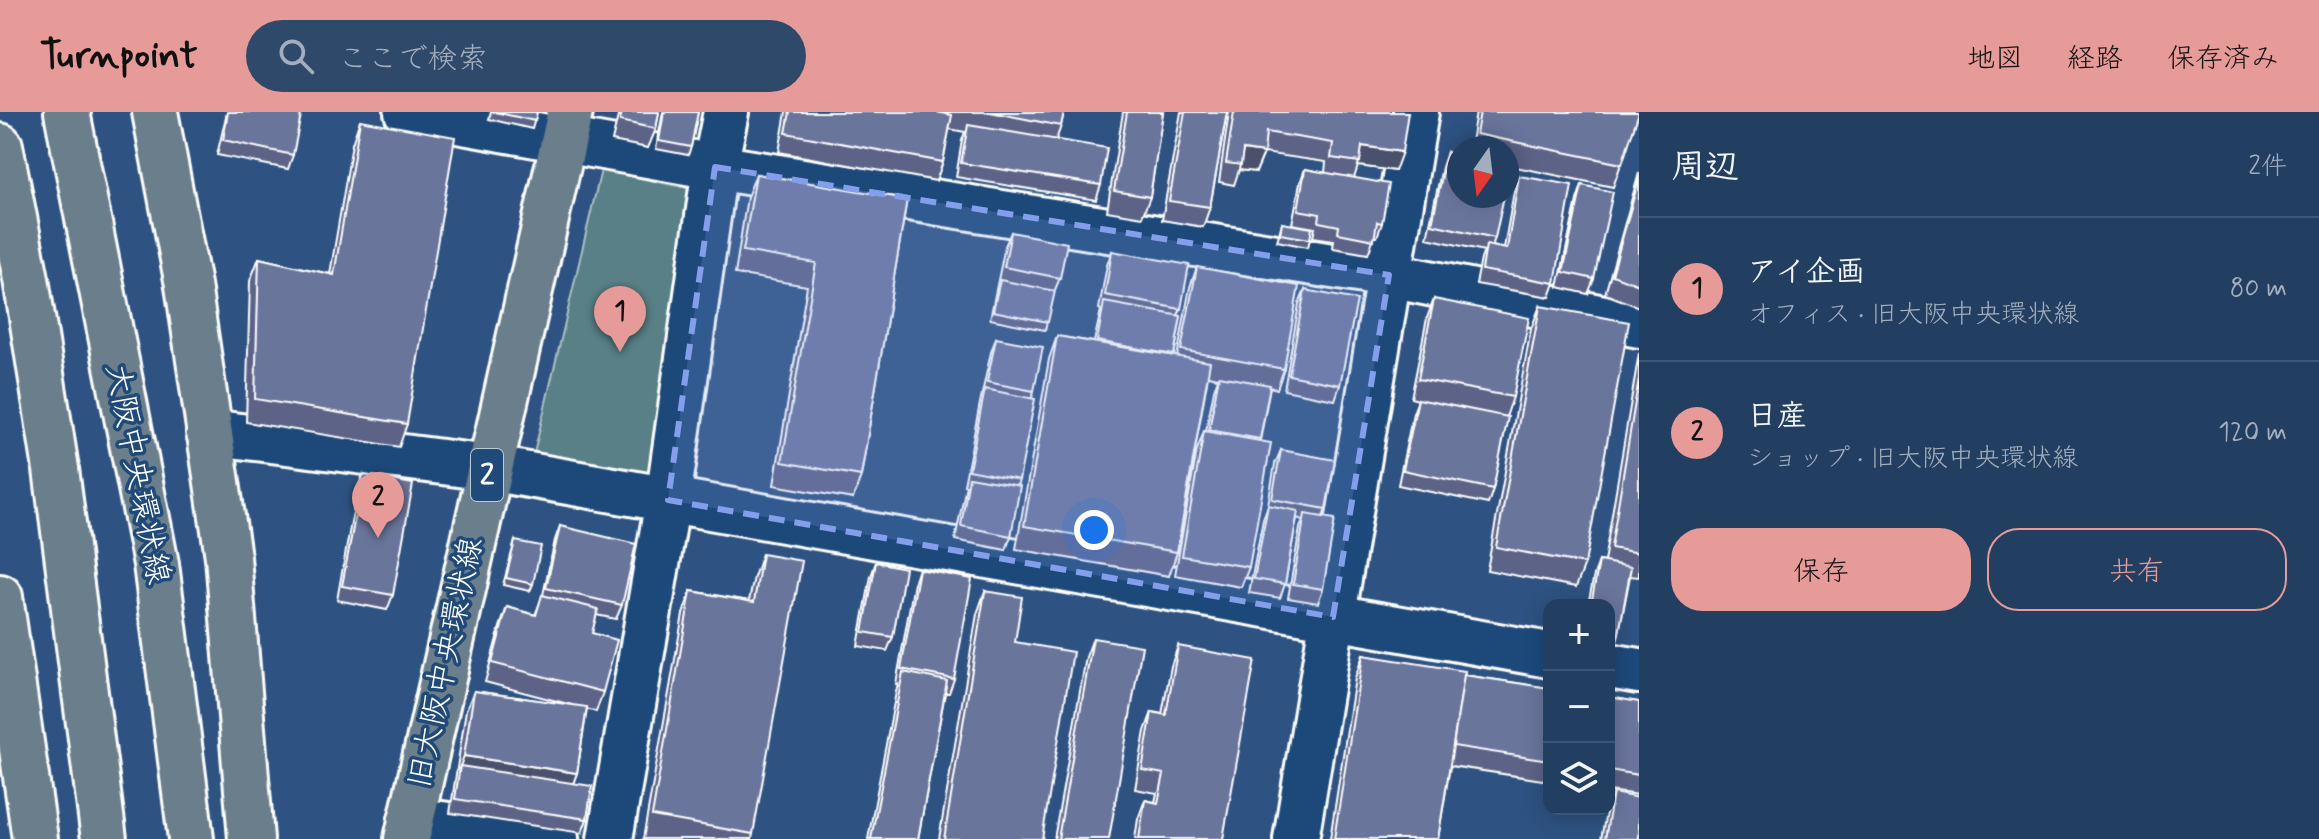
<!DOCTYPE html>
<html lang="ja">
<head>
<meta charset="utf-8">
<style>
  body { margin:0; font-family:Mynerve,"Klee One",sans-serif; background:#2e496a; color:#f1f3f6 }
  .controls { position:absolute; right:24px; bottom:24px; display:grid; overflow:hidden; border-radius:16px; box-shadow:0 4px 20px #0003 }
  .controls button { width:72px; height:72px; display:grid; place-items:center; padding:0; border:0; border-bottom:2px solid #3f5776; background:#223e61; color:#f1f3f6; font:40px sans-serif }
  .compass { position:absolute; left:1447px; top:24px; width:72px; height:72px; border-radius:50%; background:#223e61; box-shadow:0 4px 20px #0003; rotate:194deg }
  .you { position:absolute; left:1094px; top:418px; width:28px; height:28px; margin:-20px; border:6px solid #fff; border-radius:50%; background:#1a73e8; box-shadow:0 0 0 12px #1a73e833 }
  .badge { display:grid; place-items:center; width:52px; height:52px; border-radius:50%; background:#e69b98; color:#111; font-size:26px; font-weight:700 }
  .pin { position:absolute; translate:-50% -66px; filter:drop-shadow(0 2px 4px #0008) }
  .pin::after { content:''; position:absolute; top:42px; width:28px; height:24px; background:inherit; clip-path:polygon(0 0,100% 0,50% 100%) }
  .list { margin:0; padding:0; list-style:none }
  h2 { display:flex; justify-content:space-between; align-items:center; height:104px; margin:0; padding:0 32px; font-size:34px }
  h2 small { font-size:26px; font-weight:400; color:#a2aebd }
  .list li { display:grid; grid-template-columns:52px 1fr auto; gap:24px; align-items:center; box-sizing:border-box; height:144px; padding:0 32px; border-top:2px solid #3f5776 }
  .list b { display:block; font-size:30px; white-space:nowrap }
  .list p { margin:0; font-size:26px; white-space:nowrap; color:#a2aebd }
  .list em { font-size:26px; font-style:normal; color:#a2aebd }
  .actions { display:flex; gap:16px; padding:24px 32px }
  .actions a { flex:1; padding:18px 0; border:2px solid #e69b98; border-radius:32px; text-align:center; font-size:28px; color:#e69b98 }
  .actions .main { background:#e69b98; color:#111 }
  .icon { flex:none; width:44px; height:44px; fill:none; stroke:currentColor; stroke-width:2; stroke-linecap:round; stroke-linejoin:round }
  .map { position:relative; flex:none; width:1639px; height:727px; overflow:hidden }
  header { display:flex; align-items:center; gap:48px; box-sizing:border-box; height:112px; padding:0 40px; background:#e69b98; color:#111 }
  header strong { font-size:38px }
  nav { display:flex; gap:44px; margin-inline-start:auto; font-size:28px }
  .search { width:560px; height:72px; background:#2e496a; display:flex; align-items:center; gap:20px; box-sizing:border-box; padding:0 28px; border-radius:44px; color:#a2aebd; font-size:30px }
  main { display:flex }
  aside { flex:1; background:#223e61 }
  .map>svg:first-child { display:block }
</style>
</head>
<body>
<header>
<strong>Turnpoint</strong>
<div class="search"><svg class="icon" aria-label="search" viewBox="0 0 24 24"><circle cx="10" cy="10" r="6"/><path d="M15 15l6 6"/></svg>ここで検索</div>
<nav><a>地図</a><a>経路</a><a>保存済み</a></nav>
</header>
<main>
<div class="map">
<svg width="1639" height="727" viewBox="0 0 1639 727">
  <rect width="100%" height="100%" fill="#2e5281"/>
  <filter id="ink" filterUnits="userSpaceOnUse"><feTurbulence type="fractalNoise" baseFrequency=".0125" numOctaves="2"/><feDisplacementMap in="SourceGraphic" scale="16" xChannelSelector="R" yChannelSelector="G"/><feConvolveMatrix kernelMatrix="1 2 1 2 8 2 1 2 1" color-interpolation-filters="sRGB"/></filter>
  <g filter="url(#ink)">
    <polygon fill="#598086" stroke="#acc0c2" stroke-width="2" points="601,58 697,78 646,374 531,354"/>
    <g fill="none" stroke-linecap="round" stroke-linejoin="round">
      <g stroke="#fff" stroke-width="50">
        <g id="minor">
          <polyline points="407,0 715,55 1389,163 1639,213"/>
          <polyline points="209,320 489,356 1549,543"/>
          <polyline points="1609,554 1639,559"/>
          <polyline points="411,708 556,727"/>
          <polyline points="610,727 668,388 715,55 726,0"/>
          <polyline points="1296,727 1416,0"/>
        </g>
      </g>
      <g stroke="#fff" stroke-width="50">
        <g id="primary">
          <polyline points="67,0 156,452 191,727"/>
          <polyline points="155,0 188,173 228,445 251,727"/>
          <polyline points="407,727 570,0"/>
        </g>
      </g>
      <g stroke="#fff" stroke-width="50">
        <g id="motorway">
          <polyline points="0,34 26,167 56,357 104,727"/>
          <polyline points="0,485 35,727"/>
        </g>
      </g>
      <use href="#minor" stroke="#1f4a7a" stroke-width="44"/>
      <use href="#primary" stroke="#6b7e8b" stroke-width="44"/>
      <use href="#motorway" stroke="#6b7e8b" stroke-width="44"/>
    </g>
    <g fill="#5b6486" stroke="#fff" stroke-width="2">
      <polygon points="227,0 284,0 293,43 288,57 217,43"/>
      <polygon points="491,0 537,0 532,17 489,7"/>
      <polygon points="619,0 659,0 656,17 648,36 612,29"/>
      <polygon points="663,0 698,0 691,35 688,43 656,37"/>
      <polygon points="786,0 1064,0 1061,14 1056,28 1101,73 1096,88 956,65 962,28 965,20 949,17 943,50 936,69 779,40"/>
      <polygon points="1123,0 1163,0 1150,85 1142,105 1107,99"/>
      <polygon points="1181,0 1227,0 1210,95 1203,115 1162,108"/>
      <polygon points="1229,0 1408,0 1395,59 1358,54 1354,66 1382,111 1377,125 1374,125 1368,142 1333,136 1334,128 1313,125 1315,116 1292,112 1300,71 1305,57 1325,61 1326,50 1264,41 1256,60 1239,58 1234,73 1219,70"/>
      <polygon points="1476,0 1639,0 1613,75 1511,54 1507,72 1507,36 1470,36"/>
      <polygon points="360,8 407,312 399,335 246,310 250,169 259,146 330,162 352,32"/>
      <polygon points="1447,40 1495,126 1492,134 1504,136 1514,79 1519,64 1555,171 1550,185 1476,172 1481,147 1484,139 1427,126 1442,55"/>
      <polygon points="1639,61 1639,195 1605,182"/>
      <polygon points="756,62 907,87 861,364 853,387 774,373 807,174 735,162 747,85"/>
      <polygon points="1582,73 1594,167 1588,182 1558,175 1577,88"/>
      <polygon points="1282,111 1310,127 1308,135 1277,129"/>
      <polygon points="1011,120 1060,166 1054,180 1045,218 990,207 1005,134"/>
      <polygon points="1112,139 1181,197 1178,203 1181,204 1174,244 1177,245 1190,175 1197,155 1284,257 1277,277 1270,275 1260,329 1249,455 1241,475 1175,463 1197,338 1204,319 1206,319 1214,278 1218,266 1208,264 1177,440 1169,464 1016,437 1049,247 1057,224 1094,230 1101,198 1099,197 1107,153"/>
      <polygon points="1305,178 1340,273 1335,288 1284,278 1299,192"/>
      <polygon points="1434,187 1513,285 1506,305 1493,377 1488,392 1398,373 1413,301 1418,288 1411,286 1427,206"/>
      <polygon points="1540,194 1585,452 1576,475 1487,458 1531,217"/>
      <polygon points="996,226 1034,279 1032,286 1019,368 1017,374 1011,424 1006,438 955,428 966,373 964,373 980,291 991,240"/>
      <polygon points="1639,241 1639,465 1630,464 1618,526 1613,541 1609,540 1609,493 1588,493 1594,463 1599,449 1604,450"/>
      <polygon points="1281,338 1326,397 1323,405 1323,477 1318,491 1288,486 1300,416 1303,408 1297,406 1285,472 1280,486 1249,481 1263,407 1268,393 1275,352"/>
      <polygon points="363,363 393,483 387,498 337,488 357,377"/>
      <polygon points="560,414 622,493 616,507 596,503 592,521 603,580 596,600 587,597 577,661 573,671 587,707 582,721 450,701 466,598 474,579 572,593 485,570 500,515 507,495 535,503 543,483 555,428"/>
      <polygon points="515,429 533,472 530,479 503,473"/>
      <polygon points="762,442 753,722 752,727 643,727 683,502 691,479 749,489 754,465"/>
      <polygon points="876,450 893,525 887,539 858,534 871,464"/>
      <polygon points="919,457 954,567 949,581 945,581 918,727 868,727 896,580 898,572 896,572 914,471"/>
      <polygon points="985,479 1015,530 1042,727 939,727 977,502"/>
      <polygon points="1093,526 1109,727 1054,727 1086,545"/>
      <polygon points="1178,534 1223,727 1135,727 1138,707 1145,688 1155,690 1157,681 1135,677 1145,619 1152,600 1162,602 1171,554"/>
      <polygon points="1363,543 1464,563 1549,576 1549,669 1450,654 1438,727 1330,727 1355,566"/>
      <polygon points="1609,585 1639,590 1639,683 1609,679"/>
      <polygon points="1613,681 1639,727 1601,727 1606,701 1607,697 1609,697 1609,691"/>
    </g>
    <g fill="#4a516d" stroke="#fff" stroke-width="2">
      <polygon points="1362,34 1402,40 1395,59 1358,54"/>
      <polygon points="1243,38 1264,41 1256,60 1239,58"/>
      <polygon points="464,644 577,661 570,680 459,657"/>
    </g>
    <g fill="#6a749c" stroke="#fff" stroke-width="2">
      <polygon points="228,0 284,0 301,3 293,43 223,28"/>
      <polygon points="495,0 537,0 535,9"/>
      <polygon points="622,0 659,0 656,17 620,9"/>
      <polygon points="664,0 698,0 691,35 659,29"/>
      <polygon points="790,0 936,0 952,3 943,50 786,21"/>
      <polygon points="990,0 1064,0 1061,14"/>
      <polygon points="1127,0 1163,0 1150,85 1114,79"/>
      <polygon points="1185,0 1227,0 1210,95 1169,89"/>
      <polygon points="1234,0 1408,0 1402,40 1362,34 1360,50 1331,46 1333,31 1266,20 1264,41 1243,38 1241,53 1226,51"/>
      <polygon points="1480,0 1639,0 1622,52 1476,22"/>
      <polygon points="360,8 455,25 407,312 255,287 259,146 334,163"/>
      <polygon points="968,13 1107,36 1101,73 961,51"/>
      <polygon points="1447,40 1459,43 1459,84 1504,84 1495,126 1432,112"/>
      <polygon points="1507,53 1511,54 1507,72"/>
      <polygon points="1305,57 1389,72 1382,111 1377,110 1374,128 1338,121 1339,114 1319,110 1320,102 1298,98"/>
      <polygon points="756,62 907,87 861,364 782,350 816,151 743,139"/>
      <polygon points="1519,64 1572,73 1555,171 1482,158 1486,133 1507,137"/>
      <polygon points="1639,67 1639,173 1612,163"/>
      <polygon points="1582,73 1613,80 1594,167 1563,160"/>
      <polygon points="1282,111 1312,116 1310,127 1280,122"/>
      <polygon points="1011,120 1067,131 1060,166 1004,155"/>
      <polygon points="1112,139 1189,153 1181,197 1105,183"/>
      <polygon points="1197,155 1299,174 1284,257 1181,238"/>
      <polygon points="1000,168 1055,179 1048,210 993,199"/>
      <polygon points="1305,178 1357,188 1340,273 1289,263"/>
      <polygon points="1434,187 1529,206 1513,285 1418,267"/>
      <polygon points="1104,190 1181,204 1174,243 1097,229"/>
      <polygon points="1540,194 1629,210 1585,452 1496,435"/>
      <polygon points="1057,224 1210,250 1177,440 1024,414"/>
      <polygon points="996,226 1043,235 1034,279 987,270"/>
      <polygon points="1219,264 1270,273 1260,327 1209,318"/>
      <polygon points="1639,266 1639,441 1611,436"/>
      <polygon points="985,277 1035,287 1019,368 969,358"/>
      <polygon points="1418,287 1508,305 1493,377 1403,358"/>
      <polygon points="1204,319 1271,331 1249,455 1182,444"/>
      <polygon points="1281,338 1335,348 1326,397 1272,387"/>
      <polygon points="363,363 413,372 393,483 342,474"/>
      <polygon points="969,365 1020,374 1011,424 961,414"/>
      <polygon points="1268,393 1298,399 1285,472 1254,467"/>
      <polygon points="1305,402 1335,407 1323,477 1293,472"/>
      <polygon points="560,414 636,432 622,493 546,476"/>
      <polygon points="515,429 541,434 533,472 506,466"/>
      <polygon points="762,442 802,449 753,722 652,704 691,479 754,490"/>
      <polygon points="1599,449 1631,455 1618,526 1609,525 1609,493 1591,493"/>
      <polygon points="876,450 905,456 893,525 863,520"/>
      <polygon points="919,457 972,467 954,567 901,557"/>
      <polygon points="985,479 1022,485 1015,530 1073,540 1042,727 944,727"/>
      <polygon points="542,483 598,497 592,521 617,528 603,580 492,551 507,495 536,503"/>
      <polygon points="1093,526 1142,534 1109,727 1058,727"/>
      <polygon points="1178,534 1255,548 1223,727 1139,727 1145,688 1158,691 1164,662 1142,658 1152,600 1166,603"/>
      <polygon points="1363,543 1465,559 1438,727 1334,727"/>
      <polygon points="903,560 947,569 918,727 871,727"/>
      <polygon points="1464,563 1549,576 1549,649 1453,634"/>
      <polygon points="474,579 587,595 577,661 464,644"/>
      <polygon points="1609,585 1639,590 1639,663 1609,658"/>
      <polygon points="460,654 592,674 587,707 455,687"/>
      <polygon points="1613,681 1639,686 1639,727 1605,727"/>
    </g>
  </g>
  <path fill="#839eea" fill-opacity="0.2" stroke="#839eea" stroke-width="6" stroke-dasharray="16 10" stroke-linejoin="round" d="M715,55L1389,163L1333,505L668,388Z"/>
  <g text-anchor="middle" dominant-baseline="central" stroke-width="7" stroke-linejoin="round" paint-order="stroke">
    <rect fill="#1f4a7a" stroke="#bcc9d7" stroke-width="2" x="471" y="337" width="32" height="52" rx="6"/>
    <g font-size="30" font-weight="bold" fill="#fff">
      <text x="487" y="363">2</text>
    </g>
    <g font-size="32" fill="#fff" stroke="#1f4a7a">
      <text transform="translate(137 362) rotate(79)">大阪中央環状線</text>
      <text transform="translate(446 551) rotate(-78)">旧大阪中央環状線</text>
    </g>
  </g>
</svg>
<div class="controls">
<button>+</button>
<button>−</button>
<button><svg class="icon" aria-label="layers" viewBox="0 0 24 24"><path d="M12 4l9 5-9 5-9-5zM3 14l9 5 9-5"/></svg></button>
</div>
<svg class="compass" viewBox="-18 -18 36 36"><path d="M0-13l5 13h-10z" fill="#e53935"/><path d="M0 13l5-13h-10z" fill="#a2aebd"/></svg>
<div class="you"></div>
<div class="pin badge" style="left:620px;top:240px">1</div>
<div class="pin badge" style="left:378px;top:426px">2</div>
</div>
<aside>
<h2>周辺<small>2件</small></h2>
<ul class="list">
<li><span class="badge">1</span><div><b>アイ企画</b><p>オフィス · 旧大阪中央環状線</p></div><em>80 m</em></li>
<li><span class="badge">2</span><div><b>日産</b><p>ショップ · 旧大阪中央環状線</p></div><em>120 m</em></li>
</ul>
<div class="actions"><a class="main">保存</a><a>共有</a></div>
</aside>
</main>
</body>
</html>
